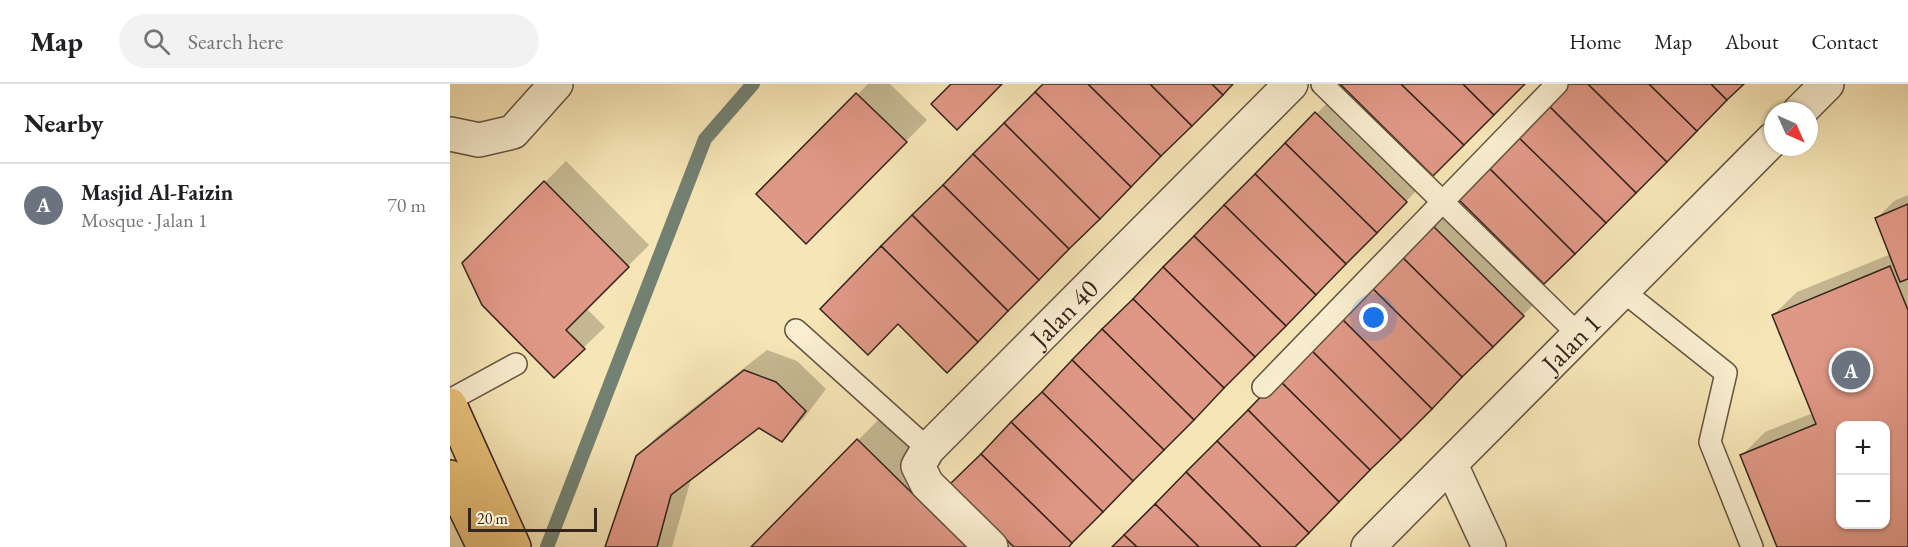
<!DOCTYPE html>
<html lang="en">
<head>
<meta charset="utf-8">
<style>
  body { margin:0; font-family:"EB Garamond",serif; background:#f2f2f2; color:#202124 }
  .controls { position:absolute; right:18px; bottom:18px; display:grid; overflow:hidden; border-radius:12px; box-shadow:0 2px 4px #0004 }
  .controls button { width:54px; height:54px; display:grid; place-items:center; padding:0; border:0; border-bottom:2px solid #e0e0e0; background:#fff; color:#202124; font:30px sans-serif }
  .compass { position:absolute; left:1314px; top:18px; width:54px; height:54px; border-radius:50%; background:#fff; box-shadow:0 2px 4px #0004; rotate:135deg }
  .scale { position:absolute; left:18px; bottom:15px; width:129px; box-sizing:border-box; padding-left:6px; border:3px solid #35241c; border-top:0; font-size:16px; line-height:21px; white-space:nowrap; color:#35241c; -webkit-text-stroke:4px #f9eed0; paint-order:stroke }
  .you { position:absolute; left:924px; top:234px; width:21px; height:21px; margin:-15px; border:4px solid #fff; border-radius:50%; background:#1a73e8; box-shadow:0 0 0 9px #1a73e833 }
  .badge { display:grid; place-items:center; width:39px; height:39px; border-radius:50%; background:#0b8043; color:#fff; font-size:20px; font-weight:700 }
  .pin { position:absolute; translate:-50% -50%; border:3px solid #fff; box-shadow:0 2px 6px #0006 }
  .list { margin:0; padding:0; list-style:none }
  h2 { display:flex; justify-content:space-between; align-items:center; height:78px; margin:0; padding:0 24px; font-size:26px }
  h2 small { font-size:20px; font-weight:400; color:#757577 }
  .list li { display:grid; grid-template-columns:39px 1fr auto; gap:18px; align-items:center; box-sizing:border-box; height:84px; padding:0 24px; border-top:2px solid #e0e0e0 }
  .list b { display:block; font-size:22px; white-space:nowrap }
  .list p { margin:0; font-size:20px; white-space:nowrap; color:#757577 }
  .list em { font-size:20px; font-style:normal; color:#757577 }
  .icon { flex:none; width:33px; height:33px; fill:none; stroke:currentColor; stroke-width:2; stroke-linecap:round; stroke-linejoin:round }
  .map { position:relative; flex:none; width:1458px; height:463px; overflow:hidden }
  header { display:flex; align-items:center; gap:36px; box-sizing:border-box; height:84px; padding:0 30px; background:#fff; border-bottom:2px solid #e0e0e0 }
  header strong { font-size:28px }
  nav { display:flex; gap:33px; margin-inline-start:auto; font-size:21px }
  .search { width:420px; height:54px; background:#f2f2f2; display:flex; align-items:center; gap:15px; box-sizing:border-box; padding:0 21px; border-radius:33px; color:#757577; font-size:22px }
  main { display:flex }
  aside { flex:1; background:#fff }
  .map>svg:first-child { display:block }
</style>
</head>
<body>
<header>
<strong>Map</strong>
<div class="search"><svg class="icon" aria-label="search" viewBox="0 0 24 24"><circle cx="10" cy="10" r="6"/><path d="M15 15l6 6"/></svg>Search here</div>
<nav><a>Home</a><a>Map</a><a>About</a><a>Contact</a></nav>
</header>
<main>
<aside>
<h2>Nearby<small></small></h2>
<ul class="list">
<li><span class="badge" style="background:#6b7280">A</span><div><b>Masjid Al-Faizin</b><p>Mosque · Jalan 1</p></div><em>70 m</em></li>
</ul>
</aside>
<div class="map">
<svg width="1458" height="463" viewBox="0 0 1458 463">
  <rect width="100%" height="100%" fill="#f6e5b6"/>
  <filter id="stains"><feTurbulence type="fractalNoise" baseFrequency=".00333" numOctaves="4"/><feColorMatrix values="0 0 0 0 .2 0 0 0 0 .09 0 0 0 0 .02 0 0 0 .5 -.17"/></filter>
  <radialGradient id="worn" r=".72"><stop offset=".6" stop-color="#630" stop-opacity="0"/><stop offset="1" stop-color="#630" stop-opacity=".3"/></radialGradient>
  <g fill="#0003" fill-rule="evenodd">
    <polygon points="418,0 440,0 477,36 356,158 308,110"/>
    <polygon points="884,12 973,100 617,463 303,463 431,333 501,402"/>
    <polygon points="116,77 199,161 136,224 155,243 104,292 14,179"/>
    <path d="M1458,111V463H1329L1292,371L1315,348L1363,329L1323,231L1347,208L1441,170L1427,134L1444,117ZM1390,342H1436V440H1390Z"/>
    <polygon points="1000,125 1090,214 843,463 664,463"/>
    <polygon points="317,266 347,277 376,305 354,334 332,356 309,342 241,395 222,463 156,463 187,373 209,351"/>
  </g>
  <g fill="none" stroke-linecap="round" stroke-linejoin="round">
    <polyline stroke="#738172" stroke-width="14" points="97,463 255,55 303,0"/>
  </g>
  <g fill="#e09886" stroke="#35241c" stroke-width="1.5" fill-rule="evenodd">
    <polygon points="501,0 552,0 507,46 481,20"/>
    <polygon points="593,0 638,0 711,72 681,103 585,8"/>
    <polygon points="638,0 700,0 742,42 711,72"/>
    <polygon points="700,0 762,0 773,11 742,42"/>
    <polygon points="762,0 783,0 773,11"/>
    <polygon points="890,0 951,0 1014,61 983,92"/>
    <polygon points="951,0 1013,0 1044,31 1014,61"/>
    <polygon points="1013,0 1075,0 1044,31"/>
    <polygon points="1110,0 1138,0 1217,78 1186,109 1093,16"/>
    <polygon points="1138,0 1199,0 1247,47 1217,78"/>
    <polygon points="1199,0 1261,0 1277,16 1247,47"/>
    <polygon points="1261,0 1294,0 1277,16"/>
    <polygon points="585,8 681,103 650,135 554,39"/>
    <polygon points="406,9 457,58 356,160 306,110"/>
    <polygon points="1093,16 1186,109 1156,139 1063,48"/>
    <polygon points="865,28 957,118 927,149 835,59"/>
    <polygon points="554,39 650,135 619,165 523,70"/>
    <polygon points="1063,48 1156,139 1125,170 1033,78"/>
    <polygon points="835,59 927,149 896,180 805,90"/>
    <polygon points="523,70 619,165 589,196 493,101"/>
    <polygon points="1033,78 1125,170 1094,200 1002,109"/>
    <polygon points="805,90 896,180 866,211 774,121"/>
    <polygon points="94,97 179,183 116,246 135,265 104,294 32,221 12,179"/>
    <polygon points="493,101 589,196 558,227 462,131"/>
    <polygon points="1458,120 1458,195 1450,198 1425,134"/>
    <polygon points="774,121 866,211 836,242 744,152"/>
    <polygon points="462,131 558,227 528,258 431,162"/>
    <polygon points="982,141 1074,232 1043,263 951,172"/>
    <polygon points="744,152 836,242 805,273 713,183"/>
    <polygon points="431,162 528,258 497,289 448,240 418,271 370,225"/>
    <polygon points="951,172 1043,263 1012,293 920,202"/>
    <path d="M1440,182L1458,226V463H1327L1290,371L1366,340L1322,231ZM1390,342H1436V440H1390Z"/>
    <polygon points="713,183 805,273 774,304 683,215"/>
    <polygon points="920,202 1012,293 982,325 890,233"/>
    <polygon points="683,215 774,304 744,336 652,245"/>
    <polygon points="890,233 982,325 951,356 859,264"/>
    <polygon points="652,245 744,336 714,366 622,276"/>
    <polygon points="859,264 951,356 920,386 828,295"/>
    <polygon points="622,276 714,366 683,397 592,308"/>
    <polygon points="294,286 326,298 356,327 332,358 309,344 221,411 207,463 155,463 186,372"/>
    <polygon points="828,295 920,386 889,418 798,326"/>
    <polygon points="592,308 683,397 653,428 561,338"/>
    <polygon points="798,326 889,418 859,449 767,357"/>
    <polygon points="561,338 653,428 622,459 531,370"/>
    <polygon points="407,355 517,463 301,463"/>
    <polygon points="767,357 859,449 845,463 811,463 736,388"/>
    <polygon points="531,370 622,459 619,463 564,463 500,400"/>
    <polygon points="736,388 811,463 749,463 705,420"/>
    <polygon points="705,420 749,463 687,463 674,451"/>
    <polygon points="674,451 687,463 662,463"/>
  </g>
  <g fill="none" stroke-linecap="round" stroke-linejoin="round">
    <g stroke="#655442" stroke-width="24">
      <g id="lane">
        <polyline points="872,0 1129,251"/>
        <polyline points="1173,207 1276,289 1260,358 1302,463"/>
        <polyline points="346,246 478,365"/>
        <polyline points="813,303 1107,0"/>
        <polyline points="0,316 66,280"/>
      </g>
    </g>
    <g stroke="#655442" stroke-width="36">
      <g id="street">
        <polyline points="1350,27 1377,0"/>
        <polyline points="0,50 29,56 63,48 106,0"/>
        <polyline points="1001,381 1039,463"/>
        <path id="s1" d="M541,463L477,400L468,382L478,365L841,0"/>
        <path id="s2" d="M918,463L1323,55"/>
      </g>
    </g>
    <g stroke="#35241c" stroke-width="36">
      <polyline id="primary" points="0,321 64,463"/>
    </g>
    <g stroke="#35241c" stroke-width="36">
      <polyline id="highway" points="0,393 34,463"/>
    </g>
    <use href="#lane" stroke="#f9eed0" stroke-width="21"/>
    <use href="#street" stroke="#f9eed0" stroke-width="33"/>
    <use href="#primary" stroke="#ebc27b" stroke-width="33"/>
    <use href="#highway" stroke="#ebc27b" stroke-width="33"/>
  </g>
  <g text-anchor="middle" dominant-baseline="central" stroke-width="4.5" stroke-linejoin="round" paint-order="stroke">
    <g font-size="27" fill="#35241c" stroke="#f9eed0">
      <text stroke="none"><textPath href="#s1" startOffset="322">Jalan 40</textPath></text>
      <text stroke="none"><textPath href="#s2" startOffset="288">Jalan 1</textPath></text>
    </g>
  </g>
  <rect width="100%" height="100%" filter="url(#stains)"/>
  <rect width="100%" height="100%" fill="url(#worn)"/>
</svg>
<div class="controls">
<button>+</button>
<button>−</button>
</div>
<svg class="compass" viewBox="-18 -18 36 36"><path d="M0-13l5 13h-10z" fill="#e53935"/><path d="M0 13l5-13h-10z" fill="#757577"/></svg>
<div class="scale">20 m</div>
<div class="you"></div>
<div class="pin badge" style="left:1401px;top:286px;background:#6b7280">A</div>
</div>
</main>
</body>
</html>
